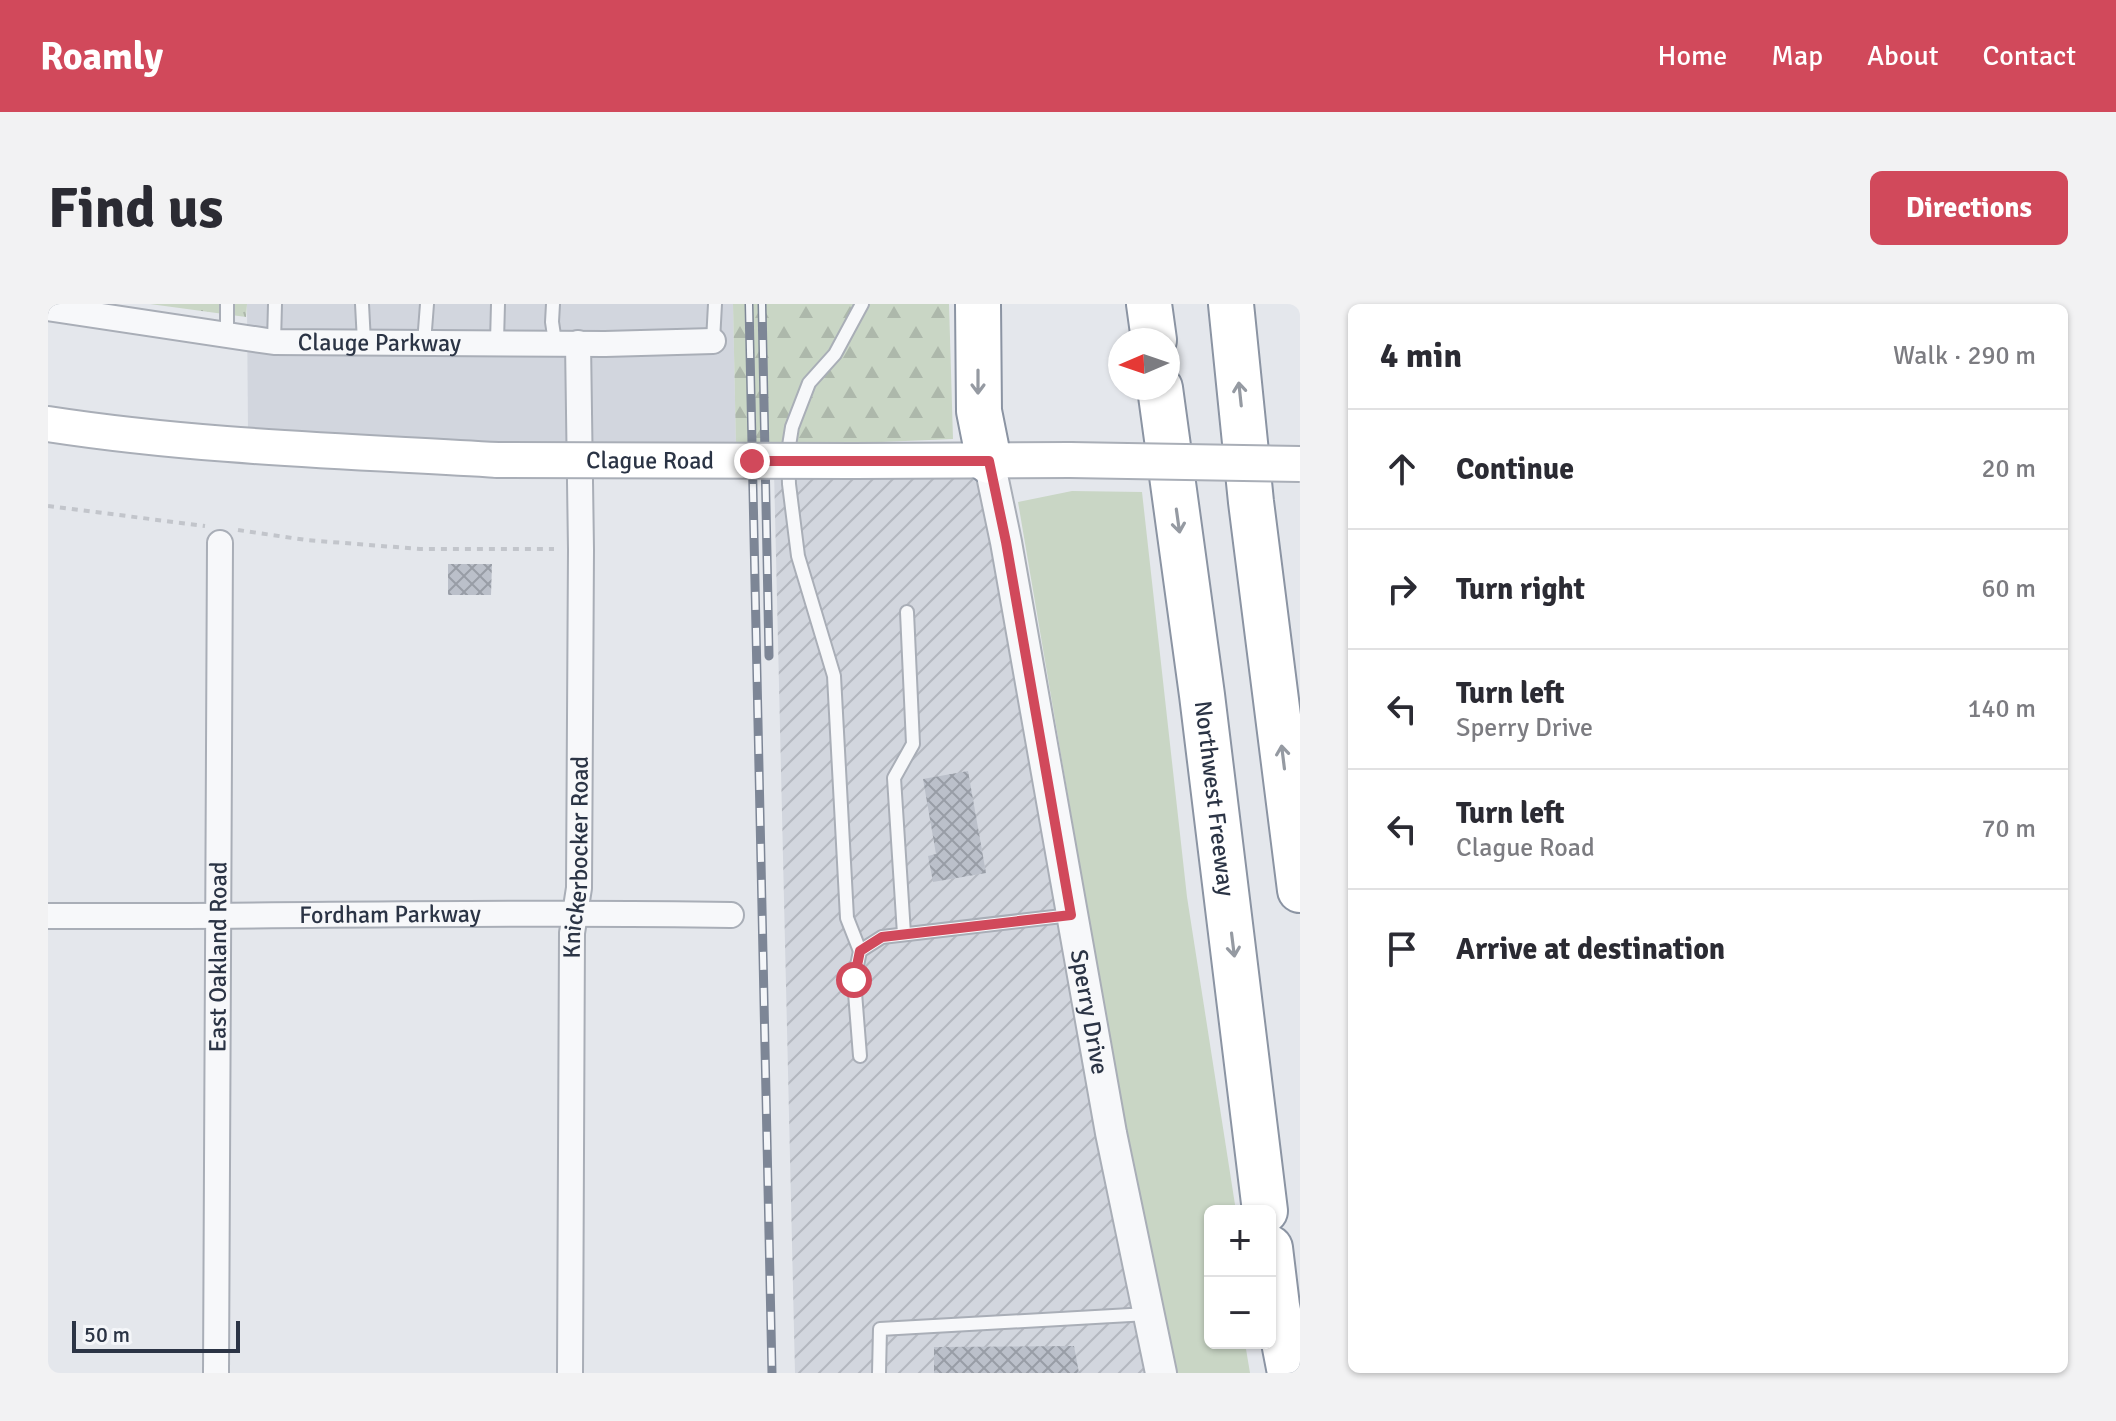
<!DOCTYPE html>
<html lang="en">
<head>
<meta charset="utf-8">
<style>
  body { margin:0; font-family:Signika,sans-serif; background:#f2f2f3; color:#2b2b33 }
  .controls { position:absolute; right:24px; bottom:24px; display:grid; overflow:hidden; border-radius:12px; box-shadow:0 2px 6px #0004 }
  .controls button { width:72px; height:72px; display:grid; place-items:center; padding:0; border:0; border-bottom:2px solid #e1e1e2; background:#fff; color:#2b2b33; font:40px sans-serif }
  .compass { position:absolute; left:1060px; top:24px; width:72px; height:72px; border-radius:50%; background:#fff; box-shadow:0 2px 6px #0004; rotate:268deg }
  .scale { position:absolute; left:24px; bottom:20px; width:168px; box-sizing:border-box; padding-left:8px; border:4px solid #2b3445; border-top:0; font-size:22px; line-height:28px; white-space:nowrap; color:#2b3445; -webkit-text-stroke:6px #f4f6f9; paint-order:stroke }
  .stop { position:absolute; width:24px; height:24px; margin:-18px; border:6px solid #d1495b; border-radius:50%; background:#fff }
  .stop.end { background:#d1495b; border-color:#fff; box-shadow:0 2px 8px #0008 }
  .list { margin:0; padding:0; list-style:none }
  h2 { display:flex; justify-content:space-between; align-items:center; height:104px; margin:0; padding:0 32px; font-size:34px }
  h2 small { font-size:26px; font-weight:400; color:#7c7c81 }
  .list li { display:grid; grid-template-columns:52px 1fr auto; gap:24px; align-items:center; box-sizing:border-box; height:120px; padding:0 32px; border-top:2px solid #e1e1e2 }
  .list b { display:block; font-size:30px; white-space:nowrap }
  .list p { margin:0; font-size:26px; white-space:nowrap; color:#7c7c81 }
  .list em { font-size:26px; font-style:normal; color:#7c7c81 }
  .icon { flex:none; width:44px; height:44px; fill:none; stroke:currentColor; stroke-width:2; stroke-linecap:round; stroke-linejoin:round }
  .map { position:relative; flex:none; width:1252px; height:1069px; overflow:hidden; border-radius:12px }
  header { display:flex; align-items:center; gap:48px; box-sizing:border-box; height:112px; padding:0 40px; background:#d1495b; color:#fff }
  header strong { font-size:38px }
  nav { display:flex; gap:44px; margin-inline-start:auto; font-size:28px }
  .intro { display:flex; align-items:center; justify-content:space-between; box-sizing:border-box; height:192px; padding:0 48px }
  h1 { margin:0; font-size:56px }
  .button { padding:20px 36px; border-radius:12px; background:#d1495b; color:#fff; font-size:28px; font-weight:700 }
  main { display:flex; gap:48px; padding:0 48px }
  aside { flex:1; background:#fff; border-radius:12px; box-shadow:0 2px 6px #0004 }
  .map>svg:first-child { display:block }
</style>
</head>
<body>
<header>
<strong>Roamly</strong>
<nav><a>Home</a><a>Map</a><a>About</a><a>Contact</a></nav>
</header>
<div class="intro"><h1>Find us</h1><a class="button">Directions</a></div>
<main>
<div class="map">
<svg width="1252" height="1069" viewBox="0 0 1252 1069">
  <defs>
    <pattern id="industrial-furrows" width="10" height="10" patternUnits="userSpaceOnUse" patternTransform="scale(2)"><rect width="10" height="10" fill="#d2d6de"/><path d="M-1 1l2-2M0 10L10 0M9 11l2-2" fill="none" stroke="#b4b8c0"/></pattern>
    <pattern id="forest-firs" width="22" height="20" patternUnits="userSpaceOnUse" patternTransform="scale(2)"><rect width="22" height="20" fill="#c9d6c5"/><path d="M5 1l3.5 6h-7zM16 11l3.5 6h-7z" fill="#adb8ab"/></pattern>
    <pattern id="park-tufts" width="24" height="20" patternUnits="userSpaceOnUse" patternTransform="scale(2)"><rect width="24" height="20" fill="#c9d6c5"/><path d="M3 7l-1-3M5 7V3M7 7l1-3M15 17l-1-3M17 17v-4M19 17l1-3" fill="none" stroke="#adb8ab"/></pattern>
    <pattern id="building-cross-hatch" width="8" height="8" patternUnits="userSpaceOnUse" patternTransform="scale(2)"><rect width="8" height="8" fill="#bbc0ca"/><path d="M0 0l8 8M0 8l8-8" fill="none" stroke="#989da6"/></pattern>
  </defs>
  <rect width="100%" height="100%" fill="#e4e7ec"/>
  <polygon fill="#d2d6de" points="199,0 685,0 688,144 456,142 200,129"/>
  <polygon fill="url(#industrial-furrows)" points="936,165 1127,1069 747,1069 726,166"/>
  <polygon fill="#c9d6c5" points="1024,187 1094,188 1139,593 1188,907 1162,907 1162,1039 1197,1039 1202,1069 1127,1069 1079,839 970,198"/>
  <polygon fill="url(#forest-firs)" points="685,0 901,0 905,135 688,144"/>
  <polygon fill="url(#park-tufts)" points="102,0 199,0 198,13"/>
  <g fill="url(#building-cross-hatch)">
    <polygon points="400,260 444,260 443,291 400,291"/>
    <polygon points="920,467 938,569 885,578 880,552 888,550 875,475"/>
    <polygon points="1026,1042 1031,1069 886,1069 886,1043"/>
  </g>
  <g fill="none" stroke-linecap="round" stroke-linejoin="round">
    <g stroke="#a9aeb7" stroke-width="16">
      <g id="service">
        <polyline points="179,0 179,32"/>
        <polyline points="314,0 316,38"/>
        <polyline points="505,0 504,18 507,38"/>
        <polyline points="449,37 450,0"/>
        <polyline points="665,37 667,0"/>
        <polyline points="226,38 227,0"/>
        <polyline points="376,39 379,0"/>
        <polyline points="856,630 846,474 865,440 859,308"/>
        <polyline points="812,647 799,614 786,372 750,252 741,180 740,148 744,123 761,79 787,50 814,0"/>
        <polyline points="812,752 806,676 812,647 834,633 1023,611"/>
        <polyline points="831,1069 832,1025 1100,1010"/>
      </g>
    </g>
    <g stroke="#a9aeb7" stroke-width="28">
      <g id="minor">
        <path id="s1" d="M0,4L226,38L557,40L665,37"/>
        <path id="s2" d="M0,612C228,613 456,607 683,611"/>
        <path id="s3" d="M168,1069L172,239"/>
        <path id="s4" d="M522,1069L524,629L531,584L533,246L530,39"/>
      </g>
    </g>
    <g stroke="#a9aeb7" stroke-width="34">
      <g id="tertiary">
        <path id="s5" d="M941,157L958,238L1063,829L1113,1069"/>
      </g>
    </g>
    <g stroke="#a9aeb7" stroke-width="38">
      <g id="secondary">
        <path d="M0,120C149,143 299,147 450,156"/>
        <polyline points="805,157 1022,156"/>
      </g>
    </g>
    <g stroke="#8b94a3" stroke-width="48">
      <g id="motorway">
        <polyline points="930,0 931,107 941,157"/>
        <polyline points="1101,0 1106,36"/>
        <polyline points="1183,0 1203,198 1252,586"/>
        <path id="s6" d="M1112,84L1154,391L1217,907"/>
        <polyline points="1222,944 1229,1002 1242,1069"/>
      </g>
    </g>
    <g stroke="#c2c5cb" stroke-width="4" stroke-dasharray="6 6" stroke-linecap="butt">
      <polyline points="0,202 157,222"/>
      <polyline points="190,226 258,236 372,245 506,245"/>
    </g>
    <use href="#service" stroke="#f7f8fa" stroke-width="12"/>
    <use href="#minor" stroke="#f7f8fa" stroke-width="24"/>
    <use href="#tertiary" stroke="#f7f8fa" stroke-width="30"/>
    <use href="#secondary" stroke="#fff" stroke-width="34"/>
    <use href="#motorway" stroke="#fff" stroke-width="44"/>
    <g stroke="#7d8696" stroke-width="9">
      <g id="rail">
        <polyline points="701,0 724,1069"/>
        <polyline points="714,0 721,352"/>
      </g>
    </g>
    <use href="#rail" stroke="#f4f6f9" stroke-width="6" stroke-dasharray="18" stroke-linecap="butt"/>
    <g stroke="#a9aeb7" stroke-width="38" stroke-linecap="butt">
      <g id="secondary-bridge">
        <path id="s7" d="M450,156L805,157"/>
        <polyline points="1022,156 1252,160"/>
      </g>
    </g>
    <use href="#secondary-bridge" stroke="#fff" stroke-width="34"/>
  </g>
  <defs><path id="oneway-shaft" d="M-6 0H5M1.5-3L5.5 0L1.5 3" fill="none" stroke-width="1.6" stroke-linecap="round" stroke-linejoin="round" transform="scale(2)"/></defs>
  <g stroke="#959aa2">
    <use href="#oneway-shaft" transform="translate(930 78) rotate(90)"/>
    <use href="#oneway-shaft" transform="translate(1192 90) rotate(-96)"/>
    <use href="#oneway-shaft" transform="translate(1130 217) rotate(82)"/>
    <use href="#oneway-shaft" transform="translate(1235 453) rotate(-97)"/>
    <use href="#oneway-shaft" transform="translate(1185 641) rotate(83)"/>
  </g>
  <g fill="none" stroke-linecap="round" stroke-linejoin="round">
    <polyline stroke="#d1495b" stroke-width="10" points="704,157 941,157 958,238 1023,611 834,633 812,647 806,676"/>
  </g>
  <g text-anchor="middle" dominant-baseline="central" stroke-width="7" stroke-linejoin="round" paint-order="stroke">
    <g font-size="24" fill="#2b3445" stroke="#f4f6f9">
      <text stroke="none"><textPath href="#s1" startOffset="334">Clauge Parkway</textPath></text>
      <text stroke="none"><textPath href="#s7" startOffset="152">Clague Road</textPath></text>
      <text stroke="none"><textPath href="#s6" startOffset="414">Northwest Freeway</textPath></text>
      <text stroke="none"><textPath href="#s4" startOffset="516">Knickerbocker Road</textPath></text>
      <text stroke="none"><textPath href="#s2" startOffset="342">Fordham Parkway</textPath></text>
      <text stroke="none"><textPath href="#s3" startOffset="416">East Oakland Road</textPath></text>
      <text stroke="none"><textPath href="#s5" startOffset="560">Sperry Drive</textPath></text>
    </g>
  </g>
</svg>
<div class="controls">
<button>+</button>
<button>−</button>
</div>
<svg class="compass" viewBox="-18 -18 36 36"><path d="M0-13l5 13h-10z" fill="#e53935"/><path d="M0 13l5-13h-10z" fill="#7c7c81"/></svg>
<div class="scale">50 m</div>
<div class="stop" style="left:806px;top:676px"></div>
<div class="stop end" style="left:704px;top:157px"></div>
</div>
<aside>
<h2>4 min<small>Walk · 290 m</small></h2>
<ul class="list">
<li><svg class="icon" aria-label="ahead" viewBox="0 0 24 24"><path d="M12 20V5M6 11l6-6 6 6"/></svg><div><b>Continue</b></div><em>20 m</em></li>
<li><svg class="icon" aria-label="right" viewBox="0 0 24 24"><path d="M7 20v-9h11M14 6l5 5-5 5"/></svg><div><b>Turn right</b></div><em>60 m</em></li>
<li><svg class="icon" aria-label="left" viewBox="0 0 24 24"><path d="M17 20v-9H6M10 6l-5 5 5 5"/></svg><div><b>Turn left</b><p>Sperry Drive</p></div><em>140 m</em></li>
<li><svg class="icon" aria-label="left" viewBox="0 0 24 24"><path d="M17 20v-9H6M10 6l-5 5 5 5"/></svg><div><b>Turn left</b><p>Clague Road</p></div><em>70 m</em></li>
<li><svg class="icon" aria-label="arrive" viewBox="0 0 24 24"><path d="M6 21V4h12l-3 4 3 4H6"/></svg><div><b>Arrive at destination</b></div></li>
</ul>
</aside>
</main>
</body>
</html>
